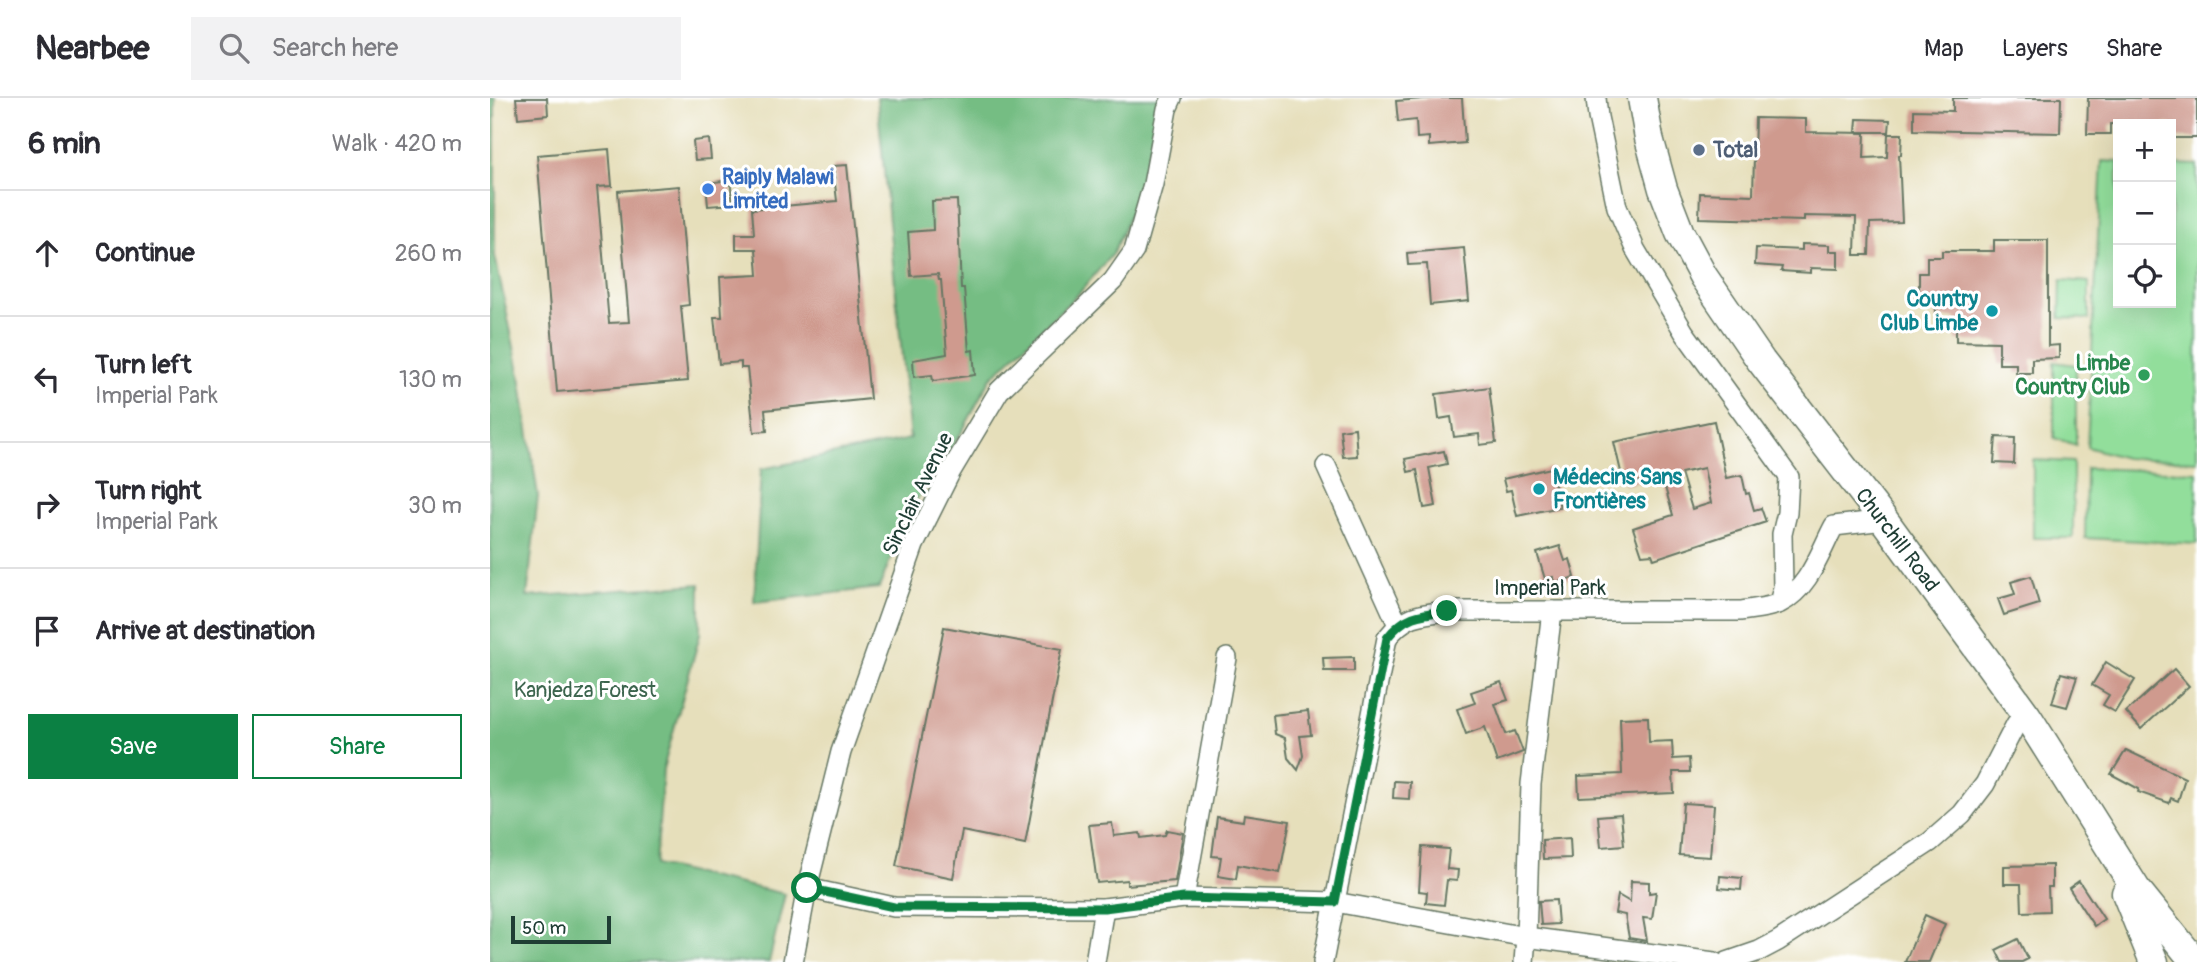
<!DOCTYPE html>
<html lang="en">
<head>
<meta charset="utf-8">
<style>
  body { margin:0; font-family:Pangolin,sans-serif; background:#f2f2f3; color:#2b2b33 }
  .controls { position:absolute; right:21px; top:21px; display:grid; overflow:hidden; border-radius:0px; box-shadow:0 7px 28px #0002 }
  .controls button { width:63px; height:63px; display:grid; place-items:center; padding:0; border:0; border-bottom:2px solid #e1e1e2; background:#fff; color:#2b2b33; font:35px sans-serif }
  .scale { position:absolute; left:21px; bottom:18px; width:100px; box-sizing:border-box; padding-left:7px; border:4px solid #1f3d34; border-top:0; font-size:19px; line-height:24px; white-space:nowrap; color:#1f3d34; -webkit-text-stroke:5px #fff; paint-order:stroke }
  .stop { position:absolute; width:21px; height:21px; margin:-16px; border:5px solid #0b8043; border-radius:50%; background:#fff }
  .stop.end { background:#0b8043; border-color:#fff; box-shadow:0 2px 7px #0008 }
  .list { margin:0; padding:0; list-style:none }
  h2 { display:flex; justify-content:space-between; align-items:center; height:91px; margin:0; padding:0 28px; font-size:30px }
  h2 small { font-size:23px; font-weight:400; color:#7c7c81 }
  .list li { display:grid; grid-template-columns:46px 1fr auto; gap:21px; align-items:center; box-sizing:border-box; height:126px; padding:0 28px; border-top:2px solid #e1e1e2 }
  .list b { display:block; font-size:26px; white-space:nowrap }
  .list p { margin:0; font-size:23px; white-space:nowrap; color:#7c7c81 }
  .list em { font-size:23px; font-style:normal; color:#7c7c81 }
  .actions { display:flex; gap:14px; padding:21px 28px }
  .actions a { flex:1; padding:16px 0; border:2px solid #0b8043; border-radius:0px; text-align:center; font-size:24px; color:#0b8043 }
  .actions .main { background:#0b8043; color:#fff }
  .icon { flex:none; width:38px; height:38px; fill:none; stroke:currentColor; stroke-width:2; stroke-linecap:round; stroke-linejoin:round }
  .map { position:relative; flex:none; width:1707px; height:864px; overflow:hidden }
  header { display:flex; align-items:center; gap:42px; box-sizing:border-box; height:98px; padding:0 35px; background:#fff; border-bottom:2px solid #e1e1e2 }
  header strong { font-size:33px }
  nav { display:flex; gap:38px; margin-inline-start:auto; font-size:24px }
  .search { width:490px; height:63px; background:#f2f2f3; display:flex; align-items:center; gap:18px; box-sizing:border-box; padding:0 24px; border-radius:0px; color:#7c7c81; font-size:26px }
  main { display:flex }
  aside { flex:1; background:#fff }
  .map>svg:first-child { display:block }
</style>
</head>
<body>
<header>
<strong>Nearbee</strong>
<div class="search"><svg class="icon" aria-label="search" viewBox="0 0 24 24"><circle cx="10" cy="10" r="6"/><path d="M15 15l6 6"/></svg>Search here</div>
<nav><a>Map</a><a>Layers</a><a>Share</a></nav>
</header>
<main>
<aside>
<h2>6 min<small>Walk · 420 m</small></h2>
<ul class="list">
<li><svg class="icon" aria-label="ahead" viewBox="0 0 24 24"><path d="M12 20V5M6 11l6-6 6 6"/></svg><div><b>Continue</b></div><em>260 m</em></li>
<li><svg class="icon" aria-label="left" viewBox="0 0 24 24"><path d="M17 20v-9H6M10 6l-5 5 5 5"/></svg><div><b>Turn left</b><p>Imperial Park</p></div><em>130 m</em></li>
<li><svg class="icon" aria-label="right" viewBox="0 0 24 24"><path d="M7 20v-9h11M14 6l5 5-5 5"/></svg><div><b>Turn right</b><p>Imperial Park</p></div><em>30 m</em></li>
<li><svg class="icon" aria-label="arrive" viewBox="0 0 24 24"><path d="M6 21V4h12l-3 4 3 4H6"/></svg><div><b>Arrive at destination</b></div></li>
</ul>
<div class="actions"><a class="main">Save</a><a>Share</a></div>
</aside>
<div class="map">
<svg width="1707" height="864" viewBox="0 0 1707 864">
  <rect width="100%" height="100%" fill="#fff"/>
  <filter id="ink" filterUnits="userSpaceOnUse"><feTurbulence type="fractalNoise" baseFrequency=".0143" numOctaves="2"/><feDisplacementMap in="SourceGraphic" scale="14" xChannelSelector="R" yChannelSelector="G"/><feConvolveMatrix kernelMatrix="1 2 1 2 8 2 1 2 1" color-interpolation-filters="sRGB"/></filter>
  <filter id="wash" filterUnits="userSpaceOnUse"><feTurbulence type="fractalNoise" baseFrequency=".00686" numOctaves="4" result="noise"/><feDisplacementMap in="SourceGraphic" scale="28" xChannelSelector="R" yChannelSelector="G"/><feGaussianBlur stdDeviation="1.57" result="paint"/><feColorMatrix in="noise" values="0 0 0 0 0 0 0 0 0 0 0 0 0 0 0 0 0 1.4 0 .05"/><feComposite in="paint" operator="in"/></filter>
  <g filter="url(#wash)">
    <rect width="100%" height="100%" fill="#e6dfbb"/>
    <g fill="#92de9b" stroke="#588e68" stroke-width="2">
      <polygon points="1612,63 1628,64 1628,205 1681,205 1681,66 1707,67 1707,363 1635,360 1597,349"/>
      <polygon points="1571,182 1599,184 1599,221 1570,220"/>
      <polygon points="1564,264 1586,267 1586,347 1564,340"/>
      <polygon points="1543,362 1583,364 1583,440 1543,440"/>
      <polygon points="1596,370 1707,374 1707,446 1595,440"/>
    </g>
    <g fill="#75bd83" stroke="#4a7d5c" stroke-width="2">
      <polygon points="0,0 5,0 5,158 30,278 48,398 37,499 210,486 210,536 173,671 166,767 295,796 279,864 0,864"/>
      <polygon points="387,0 672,0 649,95 623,155 591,193 500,281 473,332 420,412 389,490 264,504 271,371 420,341"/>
    </g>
    <g id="blocks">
      <g fill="#cf9a8e" fill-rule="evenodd">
        <polygon points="26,0 57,0 58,17 28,20"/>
        <polygon points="946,0 972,0 975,45 939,48 939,39 927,40 926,22 908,24 906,3"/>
        <polygon points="1463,0 1571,0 1570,35 1424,32 1424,12 1463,13"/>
        <polygon points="1598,0 1707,0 1707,40 1681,40 1681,26 1620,26 1620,36 1597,36"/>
        <polygon points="1265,20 1316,21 1316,34 1375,35 1374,60 1397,59 1398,36 1412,36 1411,57 1409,57 1412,124 1380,125 1379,157 1365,157 1366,119 1314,118 1314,123 1209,120 1210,95 1263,97"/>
        <polygon points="1367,21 1400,22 1399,34 1366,34"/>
        <polygon points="219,41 221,61 205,62 203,43"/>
        <polygon points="119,51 122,88 107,89 119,225 139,224 128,93 189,88 199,207 191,208 198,283 67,294 47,57"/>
        <polygon points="357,67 380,301 275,312 277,333 264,334 257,270 251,270 251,264 229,266 224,219 232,219 230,179 268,177 266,151 246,151 246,136 264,136 262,111 347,103 343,68"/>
        <polygon points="240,82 243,106 218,108 216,85"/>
        <polygon points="467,102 471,190 474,190 479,253 483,252 485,277 443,283 442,277 424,279 423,262 457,256 451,182 449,182 448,176 421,178 418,134 443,132 442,103"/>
        <polygon points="1504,142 1558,142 1558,248 1569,247 1569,260 1542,261 1542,275 1526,275 1526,266 1509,266 1509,244 1466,243 1466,220 1446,220 1446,205 1429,205 1429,175 1437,175 1437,159 1452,159 1452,153 1504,153"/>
        <polygon points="1312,146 1339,147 1339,153 1348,153 1348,171 1321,170 1321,175 1291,173 1292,169 1265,167 1266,150 1312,152"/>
        <polygon points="974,150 979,203 940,207 937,166 918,167 917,155"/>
        <polygon points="999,289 1006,345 990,347 989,336 964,339 961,319 949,321 946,296"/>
        <path d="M1224,323L1236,380L1252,377L1256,396L1259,395L1264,412L1271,410L1276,424L1164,461L1162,456L1152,457L1143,430L1183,417L1172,379L1134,387L1124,344ZM1214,370L1221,405L1202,411L1191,375Z"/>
        <polygon points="865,330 867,358 853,359 850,332"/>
        <polygon points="1506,339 1525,340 1524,366 1504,365"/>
        <polygon points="954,353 957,366 939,370 946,408 934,410 927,372 918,374 915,361"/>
        <polygon points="1061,370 1070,409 1027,418 1021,392 1016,393 1013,381"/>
        <polygon points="1070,448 1075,463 1080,461 1085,479 1065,485 1063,479 1055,481 1047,455"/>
        <polygon points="1541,478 1549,506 1514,517 1508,501 1525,496 1521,484"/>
        <polygon points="454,529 572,551 535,746 472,733 463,780 406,768"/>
        <polygon points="864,559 864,573 834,573 833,560"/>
        <polygon points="1616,564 1645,582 1625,614 1613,607 1619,597 1602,587"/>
        <polygon points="1684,571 1699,588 1651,631 1636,614"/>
        <polygon points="1571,575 1587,579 1577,609 1562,605"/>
        <polygon points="1011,584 1018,602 1005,606 1016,636 1025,633 1033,654 1007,664 995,629 976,636 967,611 985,605 981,594"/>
        <polygon points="818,613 821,637 810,638 813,658 808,672 798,660 795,640 785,636 783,617"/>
        <polygon points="1158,619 1159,644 1182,643 1183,661 1199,660 1200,674 1183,674 1184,695 1089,699 1088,678 1132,676 1130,620"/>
        <polygon points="1636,652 1695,680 1688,703 1681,700 1679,705 1648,694 1649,691 1621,676"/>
        <polygon points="904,683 920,684 919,701 903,700"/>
        <polygon points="1193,705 1224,707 1220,759 1189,757"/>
        <polygon points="754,716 800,723 790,775 748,767 746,781 728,778 731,759 722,758 727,719 753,723"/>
        <polygon points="1131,716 1134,747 1111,749 1108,718"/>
        <polygon points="622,725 624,738 650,735 651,740 675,737 677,732 693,735 685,783 637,787 637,782 607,785 599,727"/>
        <polygon points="1080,740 1081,760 1053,761 1052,742"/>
        <polygon points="932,749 959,751 957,771 968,772 967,783 957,782 954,807 936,805 937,794 929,793"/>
        <polygon points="1562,767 1562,789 1558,789 1559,813 1532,814 1531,786 1514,786 1514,768"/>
        <polygon points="1230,778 1252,780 1251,792 1229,790"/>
        <polygon points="1141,783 1159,784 1159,795 1166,794 1162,821 1153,820 1157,843 1139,840 1135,817 1125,815 1128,797 1140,804"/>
        <polygon points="1589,783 1614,821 1604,828 1579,790"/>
        <polygon points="1066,802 1068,826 1051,827 1049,803"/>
        <polygon points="1435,817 1455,826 1439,864 1415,864"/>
        <polygon points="1528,841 1538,861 1532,864 1512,864 1506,852"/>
      </g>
    </g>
  </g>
  <g filter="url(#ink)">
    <use href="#blocks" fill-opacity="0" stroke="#657663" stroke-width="2"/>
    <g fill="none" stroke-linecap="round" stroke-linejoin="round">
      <g stroke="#657663" stroke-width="22">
        <g id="minor">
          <polyline points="1106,0 1108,19 1127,109 1145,151 1194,234 1299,379 1297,415 1292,436 1293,490 1289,505"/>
          <polyline points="836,368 908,527"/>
          <polyline points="317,790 404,809 614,810 694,800 845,804 1036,839 1224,864"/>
          <polyline points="694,800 737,560"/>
          <polyline points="303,864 317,790 351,654 424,447 461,373 509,293 623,183 644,153 663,86 677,11 682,0"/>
          <polyline points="605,864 614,810"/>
          <path d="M833,864L897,540C915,517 929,516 957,513H1251C1263,511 1278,510 1290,505C1319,491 1330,454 1344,428L1394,422"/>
          <polyline points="1034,864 1036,839 1041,686 1062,513"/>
          <polyline points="1237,864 1269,853 1288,843 1440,744 1472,716 1495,686 1526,626 1537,618"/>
        </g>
      </g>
      <g stroke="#657663" stroke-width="31">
        <g id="highway">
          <polyline points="1152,0 1159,40 1173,91 1190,135 1213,178 1271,263 1394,422 1537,618 1646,791 1705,864"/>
          <polyline points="1636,795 1664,864"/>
        </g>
      </g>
      <use href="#minor" stroke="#fff" stroke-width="19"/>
      <use href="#highway" stroke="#fff" stroke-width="28"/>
    </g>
  </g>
  <g fill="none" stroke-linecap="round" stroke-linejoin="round" filter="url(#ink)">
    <path stroke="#0b8043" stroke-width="9" d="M317,790L404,809L614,810L694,800L845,804L897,540C915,517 929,516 957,513"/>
  </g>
  <circle fill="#5c6f8a" stroke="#fff" stroke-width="2.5" cx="1209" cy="52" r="7"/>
  <circle fill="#3f7fe0" stroke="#fff" stroke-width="2.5" cx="218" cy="91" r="7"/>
  <g fill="#0f9aa8" stroke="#fff" stroke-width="2.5">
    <circle cx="1502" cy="213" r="7"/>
    <circle cx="1049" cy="391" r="7"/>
  </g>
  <circle fill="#2e9e5b" stroke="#fff" stroke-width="2.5" cx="1654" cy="277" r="7"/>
  <g text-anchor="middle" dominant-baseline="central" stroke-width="6" stroke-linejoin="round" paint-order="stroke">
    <g font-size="21" font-weight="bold" fill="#4e5e75" stroke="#fff" text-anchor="start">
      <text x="1223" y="52">Total</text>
    </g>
    <g font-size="21" font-weight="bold" fill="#366cbe" stroke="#fff" text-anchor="start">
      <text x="232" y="79">Raiply Malawi<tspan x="232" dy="24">Limited</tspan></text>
    </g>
    <g font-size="21" font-weight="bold" fill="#0d838f" stroke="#fff" text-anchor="end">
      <text x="1488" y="201">Country<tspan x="1488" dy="24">Club Limbe</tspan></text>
      <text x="1063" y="379" text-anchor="start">Médecins Sans<tspan x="1063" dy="24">Frontières</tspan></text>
    </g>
    <g font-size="21" font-weight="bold" fill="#27864d" stroke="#fff" text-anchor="end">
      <text x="1640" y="265">Limbe<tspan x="1640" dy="24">Country Club</tspan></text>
    </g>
    <g font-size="21" fill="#1f3d34" stroke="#fff">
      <text transform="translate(428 396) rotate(-64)">Sinclair Avenue</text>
      <text transform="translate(1407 442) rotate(53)">Churchill Road</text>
      <text x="1060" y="490">Imperial Park</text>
    </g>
    <g font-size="21" fill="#3c654e" stroke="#fff">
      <text x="95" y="592">Kanjedza Forest</text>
    </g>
  </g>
</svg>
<div class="controls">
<button>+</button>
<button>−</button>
<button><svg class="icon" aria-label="locate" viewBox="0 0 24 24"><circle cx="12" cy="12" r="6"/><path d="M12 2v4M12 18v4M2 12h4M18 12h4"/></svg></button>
</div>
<div class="scale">50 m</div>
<div class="stop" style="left:317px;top:790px"></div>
<div class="stop end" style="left:957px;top:513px"></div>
</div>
</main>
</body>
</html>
